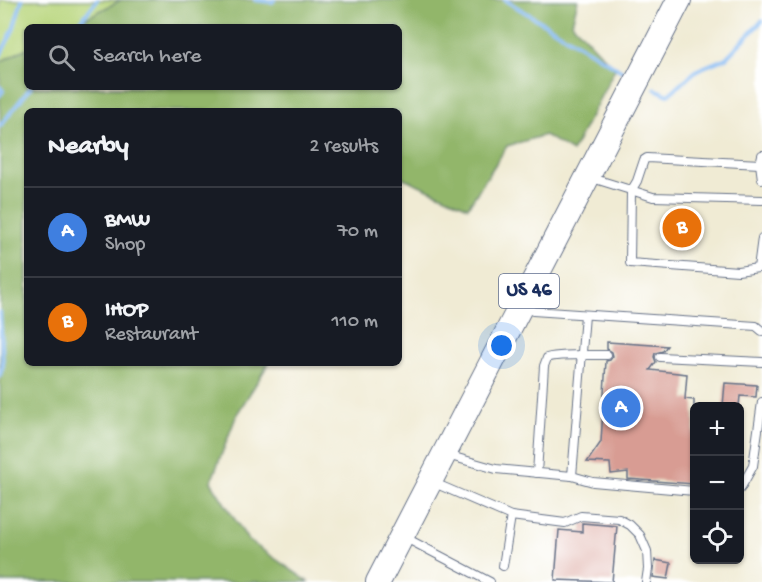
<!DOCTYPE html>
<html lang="en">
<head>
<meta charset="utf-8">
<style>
  body { margin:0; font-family:"Gochi Hand",sans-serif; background:#20242c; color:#f1f3f6 }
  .controls { position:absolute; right:18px; bottom:18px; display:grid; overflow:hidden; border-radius:9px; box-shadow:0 2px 4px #0004 }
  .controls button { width:54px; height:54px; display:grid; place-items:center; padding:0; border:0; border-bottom:2px solid #363941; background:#171b24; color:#f1f3f6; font:30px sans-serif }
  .you { position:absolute; left:502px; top:346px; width:21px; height:21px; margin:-15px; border:4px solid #fff; border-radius:50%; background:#1a73e8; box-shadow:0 0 0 9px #1a73e833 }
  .badge { display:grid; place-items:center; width:39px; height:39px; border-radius:50%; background:#1a73e8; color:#fff; font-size:20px; font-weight:700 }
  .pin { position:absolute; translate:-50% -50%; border:3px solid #fff; box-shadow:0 2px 6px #0006 }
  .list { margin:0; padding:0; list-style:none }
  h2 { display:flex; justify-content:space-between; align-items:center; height:78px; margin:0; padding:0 24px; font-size:26px }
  h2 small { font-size:20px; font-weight:400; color:#9ea1a6 }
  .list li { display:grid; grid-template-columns:39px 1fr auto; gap:18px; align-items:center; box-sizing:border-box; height:90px; padding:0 24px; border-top:2px solid #363941 }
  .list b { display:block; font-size:22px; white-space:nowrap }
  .list p { margin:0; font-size:20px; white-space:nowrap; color:#9ea1a6 }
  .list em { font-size:20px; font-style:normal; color:#9ea1a6 }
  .icon { flex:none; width:33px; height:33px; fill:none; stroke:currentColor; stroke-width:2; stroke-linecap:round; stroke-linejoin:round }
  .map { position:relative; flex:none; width:762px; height:582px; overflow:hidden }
  .search { position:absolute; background:#171b24; box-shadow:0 2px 4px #0004; left:24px; top:24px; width:378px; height:66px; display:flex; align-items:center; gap:15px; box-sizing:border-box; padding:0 21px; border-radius:9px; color:#9ea1a6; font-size:22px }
  .panel { position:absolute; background:#171b24; box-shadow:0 2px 4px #0004; left:24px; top:108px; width:378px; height:258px; border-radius:9px }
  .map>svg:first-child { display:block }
</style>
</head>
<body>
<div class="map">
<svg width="762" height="582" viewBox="0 0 762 582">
  <rect width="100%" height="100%" fill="#fff"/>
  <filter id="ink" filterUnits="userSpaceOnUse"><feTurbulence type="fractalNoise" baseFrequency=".0167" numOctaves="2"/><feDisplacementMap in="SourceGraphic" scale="12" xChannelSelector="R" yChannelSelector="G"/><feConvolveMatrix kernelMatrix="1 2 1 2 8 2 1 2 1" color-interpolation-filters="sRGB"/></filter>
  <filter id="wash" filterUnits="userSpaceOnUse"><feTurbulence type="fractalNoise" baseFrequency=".008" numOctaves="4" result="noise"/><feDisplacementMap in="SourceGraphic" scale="24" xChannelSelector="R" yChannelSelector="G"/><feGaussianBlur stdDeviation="1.35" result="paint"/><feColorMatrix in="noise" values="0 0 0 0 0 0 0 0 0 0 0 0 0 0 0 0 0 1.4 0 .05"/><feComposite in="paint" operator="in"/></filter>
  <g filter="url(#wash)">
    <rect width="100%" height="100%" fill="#f0ebd4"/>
    <polygon fill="#b8d57b" stroke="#6a826c" stroke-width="1.5" points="0,0 121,0 69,27 27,27 27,48 0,62"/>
    <polygon fill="#92b66b" stroke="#567264" stroke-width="1.5" points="121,0 578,0 572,23 615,69 572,152 545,135 507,146 468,207 399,176 399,111 27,111 27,363 269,363 237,414 211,482 248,540 309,582 0,582 0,62 27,48 27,87 399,87 399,27 69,27"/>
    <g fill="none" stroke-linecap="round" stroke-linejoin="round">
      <g stroke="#84baf3" stroke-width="4">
        <polyline points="255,0 272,2 274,0"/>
        <polyline points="505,0 622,71"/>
        <polyline points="76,27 97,0"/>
        <polyline points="0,56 13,30 22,0"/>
        <polyline points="0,87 3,91 0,95"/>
        <polyline points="655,89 668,95 697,70 726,58 762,21"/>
        <polyline points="0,126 31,87"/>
        <polyline points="0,312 3,365 0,375"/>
      </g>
    </g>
    <g id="blocks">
      <g fill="#d89c93">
        <polygon points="607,342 667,346 663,351 655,353 654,357 656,362 650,370 687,374 685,399 694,400 694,484 628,479 628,472 611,474 610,463 587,462 601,442 606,361 610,360 613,356 612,352 607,349"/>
        <polygon points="725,383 757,385 756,397 740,396 739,406 723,406"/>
        <polygon points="582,523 617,526 612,582 555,580 559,530 582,532"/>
        <polygon points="655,560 671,563 668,579 653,577"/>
      </g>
    </g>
  </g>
  <g filter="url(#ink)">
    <use href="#blocks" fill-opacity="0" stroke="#667187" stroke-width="1.5"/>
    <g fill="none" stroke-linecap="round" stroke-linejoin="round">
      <g stroke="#667187" stroke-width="10">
        <g id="lane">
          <polyline points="762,155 760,164 762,179"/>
          <polyline points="760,164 647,158 644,160 637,181 631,191 630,263 738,271 758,268 762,238"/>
          <polyline points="592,178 653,197 762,200"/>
          <polyline points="523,305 533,311 756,326 762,331"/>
          <polyline points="660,357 762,362"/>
          <polyline points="447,455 496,469 572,476 585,315"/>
          <path d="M537,473L544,366L547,358C553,354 595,355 607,355"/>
          <polyline points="572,476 593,482 694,491"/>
          <polyline points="432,482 511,516 565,523 581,516 619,519 630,525 640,535 647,551 648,569 646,582"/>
          <polyline points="740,489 753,466 762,402"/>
          <polyline points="404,537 490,582"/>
          <polyline points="503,566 511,516"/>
        </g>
      </g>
      <g stroke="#667187" stroke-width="26">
        <polyline id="primary" points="378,582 679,0"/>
      </g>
      <use href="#lane" stroke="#fff" stroke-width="8"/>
      <use href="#primary" stroke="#fff" stroke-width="24"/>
    </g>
  </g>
  <g text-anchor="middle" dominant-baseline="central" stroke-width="5" stroke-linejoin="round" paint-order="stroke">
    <rect fill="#fff" stroke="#5f6d8e" stroke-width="1.5" x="499" y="274" width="60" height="34" rx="4.5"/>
    <g font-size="20" font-weight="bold" fill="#1b2f5e">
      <text x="529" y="291">US 46</text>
    </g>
  </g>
</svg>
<div class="controls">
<button>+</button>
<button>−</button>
<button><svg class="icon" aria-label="locate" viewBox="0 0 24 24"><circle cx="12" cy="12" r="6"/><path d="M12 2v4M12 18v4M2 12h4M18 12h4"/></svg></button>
</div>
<div class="you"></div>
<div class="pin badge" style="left:621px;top:408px;background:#3f7fe0">A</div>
<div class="pin badge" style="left:682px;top:228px;background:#e8710a">B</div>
<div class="search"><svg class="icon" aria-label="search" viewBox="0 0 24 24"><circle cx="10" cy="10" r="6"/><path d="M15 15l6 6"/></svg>Search here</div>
<section class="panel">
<h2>Nearby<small>2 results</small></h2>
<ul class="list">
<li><span class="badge" style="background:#3f7fe0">A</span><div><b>BMW</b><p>Shop</p></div><em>70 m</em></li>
<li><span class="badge" style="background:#e8710a">B</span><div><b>IHOP</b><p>Restaurant</p></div><em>110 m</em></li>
</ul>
</section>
</div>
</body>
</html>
